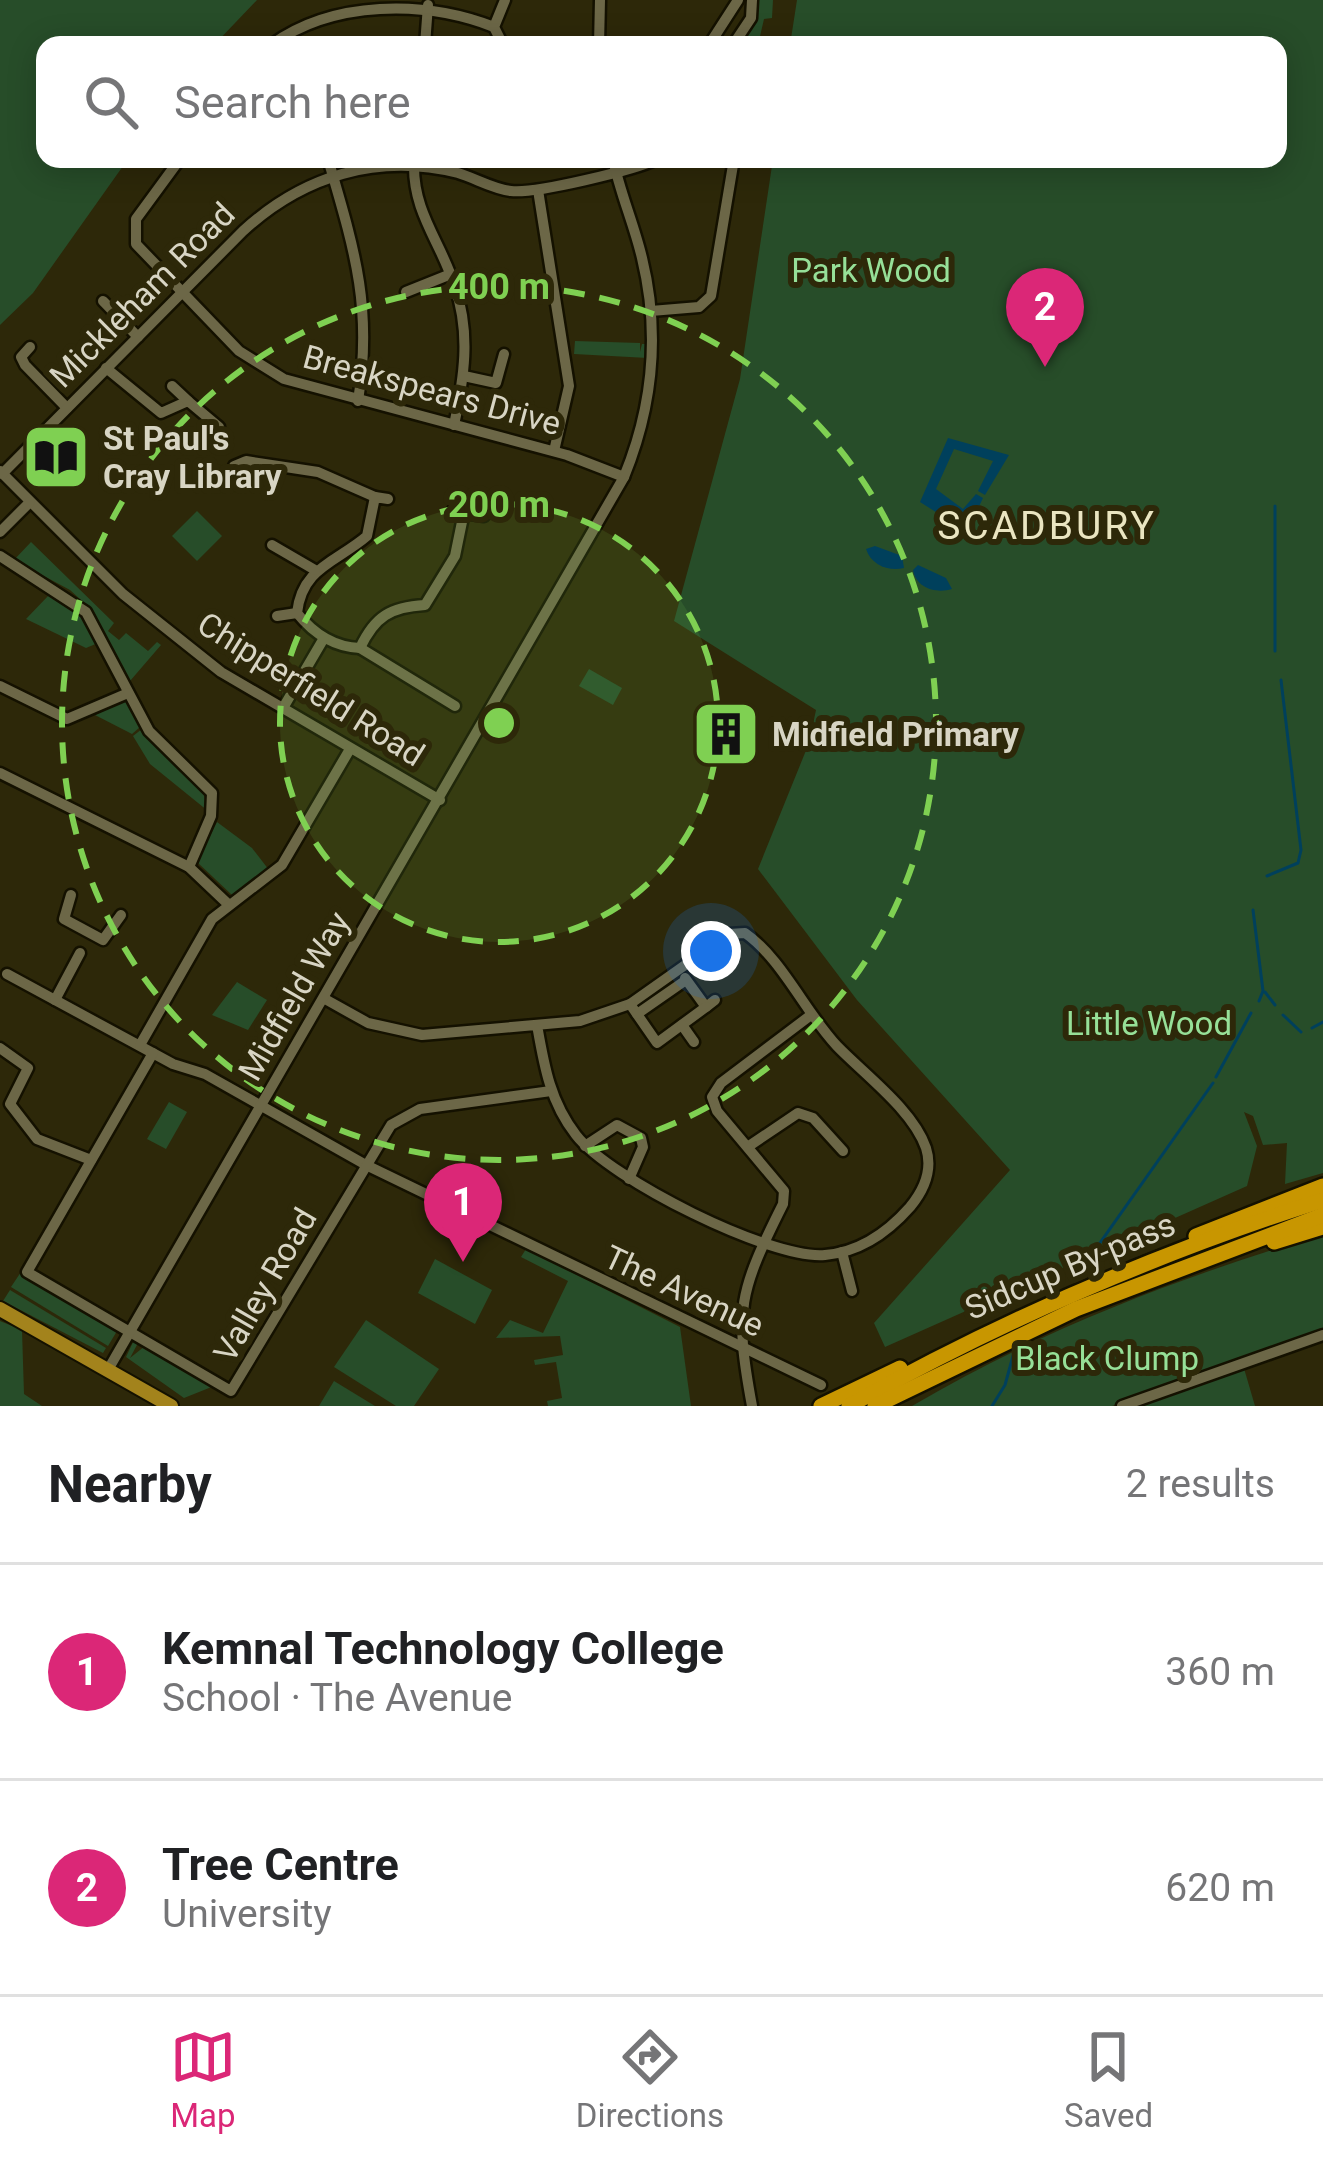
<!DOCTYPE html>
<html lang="en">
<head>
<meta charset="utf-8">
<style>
  body { margin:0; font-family:Roboto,sans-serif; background:#f2f2f2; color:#202124 }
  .you { position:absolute; left:711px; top:951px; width:42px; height:42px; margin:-30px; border:9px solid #fff; border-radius:50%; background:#1a73e8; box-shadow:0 0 0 18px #1a73e833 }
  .badge { display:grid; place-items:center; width:78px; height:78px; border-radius:50%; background:#db2777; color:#fff; font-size:39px; font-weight:700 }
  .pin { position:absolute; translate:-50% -99px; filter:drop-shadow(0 3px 6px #0008) }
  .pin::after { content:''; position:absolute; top:63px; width:42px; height:36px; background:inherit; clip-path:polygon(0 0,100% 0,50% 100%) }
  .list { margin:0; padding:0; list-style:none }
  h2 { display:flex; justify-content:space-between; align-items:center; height:156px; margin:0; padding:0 48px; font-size:51px }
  h2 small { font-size:39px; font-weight:400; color:#757577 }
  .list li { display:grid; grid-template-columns:78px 1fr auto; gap:36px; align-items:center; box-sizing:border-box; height:216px; padding:0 48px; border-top:3px solid #e0e0e0 }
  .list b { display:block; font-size:45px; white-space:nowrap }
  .list p { margin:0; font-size:39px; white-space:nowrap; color:#757577 }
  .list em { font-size:39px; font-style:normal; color:#757577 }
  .icon { flex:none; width:66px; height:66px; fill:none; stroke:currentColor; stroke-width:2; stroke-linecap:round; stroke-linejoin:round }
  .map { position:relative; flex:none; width:1323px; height:1406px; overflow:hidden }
  .search { position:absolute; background:#fff; box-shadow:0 6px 30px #0003; left:36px; right:36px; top:36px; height:132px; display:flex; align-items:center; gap:30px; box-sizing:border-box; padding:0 42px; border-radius:24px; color:#757577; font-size:45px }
  .sheet { height:588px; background:#fff }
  nav { display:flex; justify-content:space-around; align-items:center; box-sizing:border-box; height:168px; border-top:3px solid #e0e0e0; background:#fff; font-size:33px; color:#757577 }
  nav a { display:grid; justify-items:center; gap:6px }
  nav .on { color:#db2777 }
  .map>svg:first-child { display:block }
</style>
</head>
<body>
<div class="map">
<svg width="1323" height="1406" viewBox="0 0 1323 1406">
  <rect width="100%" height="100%" fill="#2d2809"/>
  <g fill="#274d29">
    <polygon points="0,0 257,0 214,45 45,45 45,159 128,159 33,293 0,325"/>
    <polygon points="758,0 773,0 772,18 764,19 758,45 739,45 757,17"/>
    <polygon points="797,0 1323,0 1323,1173 1285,1184 1287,1143 1263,1145 1253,1116 1244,1112 1257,1146 1247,1186 885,1347 874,1323 1010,1170 857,1000 758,869 809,743 816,710 674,621 740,379 773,159 1278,159 1278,45 790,45"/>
    <polygon points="575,341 640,343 640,352 642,344 648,344 648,358 574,354"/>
    <polygon points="197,511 222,536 197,561 172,536"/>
    <polygon points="31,542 114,623 108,631 119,640 126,633 148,651 157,642 161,645 130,681 93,611 70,590 14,560"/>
    <polygon points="49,595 75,609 98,643 86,648 26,619"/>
    <polygon points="589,669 622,688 613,705 579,686"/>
    <polygon points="126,700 140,727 132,734 95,715"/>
    <polygon points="142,729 201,784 208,811 150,764 133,736"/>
    <polygon points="217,822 252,848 269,870 232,895 197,862"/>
    <polygon points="237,982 267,1000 248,1030 212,1015"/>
    <polygon points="169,1102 187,1112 166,1149 147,1139"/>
    <path d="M1323,1234V1337L1112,1406H912C1043,1329 1178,1278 1323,1234Z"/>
    <polygon points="526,1249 680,1327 691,1406 548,1406 547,1401 562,1398 556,1362 535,1365 534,1360 563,1355 560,1336 496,1338 510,1320 543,1333 568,1281 521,1257"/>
    <polygon points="435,1259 492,1290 475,1324 418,1293"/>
    <polygon points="23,1269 22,1276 117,1331 108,1346 11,1287"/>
    <polygon points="10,1290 106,1348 103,1353 3,1301"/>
    <polygon points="366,1320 439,1369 414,1406 396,1406 334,1367"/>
    <polygon points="0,1321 22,1330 24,1394 42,1406 0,1406"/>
    <polygon points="134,1340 138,1343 130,1358 145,1346 214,1386 184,1398 126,1357"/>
    <polygon points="1243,1365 1255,1406 1130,1406"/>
    <polygon points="334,1381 375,1406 319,1406"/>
  </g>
  <g fill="#00405c">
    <polygon points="948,438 1009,455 985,495 978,491 993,461 954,449 936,489 963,509 976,494 983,498 971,523 963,520 958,526 920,502"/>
    <path d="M875,546L902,556L904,568C889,572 871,565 866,549Z"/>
    <path d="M918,565L946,578L952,589C936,594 916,588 913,570Z"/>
  </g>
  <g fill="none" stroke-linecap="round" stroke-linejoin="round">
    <g stroke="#00405c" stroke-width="3">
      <polyline points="1275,506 1275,651"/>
      <polyline points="1267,876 1298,863 1301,850 1281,680"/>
      <polyline points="1253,910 1263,991 1259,1001"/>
      <polyline points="1265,992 1275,1005"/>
      <polyline points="1283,1015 1301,1032"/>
      <polyline points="1312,1028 1323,1022"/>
      <polyline points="1216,1077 1251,1013"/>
      <polyline points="1078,1274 1213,1083"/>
      <polyline points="992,1406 1005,1385 1013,1356 1021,1351"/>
    </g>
    <g stroke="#141100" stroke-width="15">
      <g id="minor">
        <path d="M271,45C333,0 425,0 494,27"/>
        <polyline points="425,45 428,5"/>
        <polyline points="503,45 494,27 505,0"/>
        <polyline points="599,45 600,0"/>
        <polyline points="709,45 738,0"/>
        <polyline points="733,45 751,18 752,0"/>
        <polyline points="180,159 136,219 136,244 239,351 284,379 567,455 624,477"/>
        <path d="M328,159C354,248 373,307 358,401"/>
        <path d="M414,164C413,213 441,242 455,287C471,334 464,378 454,425"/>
        <polyline points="538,190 569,386 554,451"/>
        <polyline points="406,292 451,274"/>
        <polyline points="103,301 138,337"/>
        <polyline points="651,311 699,307 711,296 734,159"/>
        <polyline points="30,347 21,357 25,365 67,408"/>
        <polyline points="106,368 161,413 188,401 219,427"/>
        <polyline points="464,376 496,383 504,354"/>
        <polyline points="172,386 188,401"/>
        <polyline points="234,466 246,461 318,472 375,497"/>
        <polyline points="0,471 123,594 221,672 440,800"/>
        <path d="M2,474L243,231C303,176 377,153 458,173C475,178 493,189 511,191C535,194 635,170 657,159"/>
        <path d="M388,499L375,497L367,536C337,562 302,567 297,613C313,633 333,647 360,648C375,616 391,607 425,605L455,556L463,517"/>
        <polyline points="452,511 484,516"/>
        <polyline points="0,532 30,502"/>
        <polyline points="272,545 315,570"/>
        <polyline points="0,556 86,612 149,731 212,793 211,816 189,867"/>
        <polyline points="277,616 297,613"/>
        <polyline points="360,648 455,706"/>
        <polyline points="0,686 67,719 128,693"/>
        <polyline points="283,708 324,638"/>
        <polyline points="0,773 189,867 228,904"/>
        <polyline points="71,895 64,919 103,940 121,915"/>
        <polyline points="7,974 173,1064 205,1074 366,1165 821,1385"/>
        <polyline points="685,978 706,1007 715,1000"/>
        <path d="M325,999L368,1023L422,1035L580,1021L630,1004L729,934L745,933C782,959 805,1012 837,1046C864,1074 913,1110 926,1148C933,1170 924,1190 910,1207C888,1232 860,1252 825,1255C771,1260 610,1179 576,1135C550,1102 544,1065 537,1025"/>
        <polyline points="55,1000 80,953"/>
        <polyline points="630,1004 657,1043 706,1007"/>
        <polyline points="637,1014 686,980"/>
        <polyline points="682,1025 694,1042"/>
        <polyline points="140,1045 212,919 282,865 350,749"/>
        <polyline points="0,1048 28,1068 10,1104 37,1139 91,1160"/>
        <polyline points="153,1053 27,1272 231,1391 391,1125 420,1109 551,1091"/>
        <polyline points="585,1146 617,1125 641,1138 643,1147 629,1179"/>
        <polyline points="749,1146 798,1113 813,1118 843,1151"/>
        <polyline points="842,1252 852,1291"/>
        <path d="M109,1368L624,477C653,406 660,332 642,258C634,224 620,193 613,159"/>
        <path d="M752,1406C734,1309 739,1292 783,1204L784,1191L717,1111L712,1097L721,1083L811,1015"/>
        <polyline points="1122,1406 1323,1335"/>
      </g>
    </g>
    <g stroke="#141100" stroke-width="18">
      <polyline id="major" points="0,1309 171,1406"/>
    </g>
    <g stroke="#141100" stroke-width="20">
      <g id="highway">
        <polyline points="1196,1236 1323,1186"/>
        <polyline points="1274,1242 1323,1227"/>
        <polyline points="821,1406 900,1368"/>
        <path d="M849,1406C1000,1321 1158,1253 1323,1200"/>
        <polyline points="875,1406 1076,1309 1323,1215"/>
      </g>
    </g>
    <use href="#minor" stroke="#6c6747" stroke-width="10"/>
    <use href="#major" stroke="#a3831c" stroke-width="14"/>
    <use href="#highway" stroke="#c89600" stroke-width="15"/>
  </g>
  <circle cx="499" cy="723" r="219" fill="#7fd052" fill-opacity=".12"/>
  <g fill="none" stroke="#7fd052" stroke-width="6" stroke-dasharray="21 15">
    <circle cx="499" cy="723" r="219"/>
    <circle cx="499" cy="723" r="437"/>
  </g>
  <defs>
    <g id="library-square" transform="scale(3.45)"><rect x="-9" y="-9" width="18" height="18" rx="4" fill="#7fd052" stroke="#2d2809"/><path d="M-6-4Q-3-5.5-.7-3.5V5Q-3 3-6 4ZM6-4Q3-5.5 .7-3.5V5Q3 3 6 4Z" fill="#111"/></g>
    <g id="building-square" transform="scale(3.45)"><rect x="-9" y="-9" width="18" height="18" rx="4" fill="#7fd052" stroke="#2d2809"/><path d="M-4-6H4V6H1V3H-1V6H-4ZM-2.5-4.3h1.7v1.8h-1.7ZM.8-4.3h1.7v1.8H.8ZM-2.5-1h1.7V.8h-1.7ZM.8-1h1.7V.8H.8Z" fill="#111"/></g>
  </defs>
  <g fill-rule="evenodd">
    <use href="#library-square" x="56" y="457"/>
    <use href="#building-square" x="726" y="734"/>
  </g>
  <g text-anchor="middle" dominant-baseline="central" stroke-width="12" stroke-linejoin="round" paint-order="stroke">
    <g font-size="33" fill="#96e098" stroke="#2d2809">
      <text x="871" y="270">Park Wood</text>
      <text x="1149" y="1023">Little Wood</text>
      <text x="1107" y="1358">Black Clump</text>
    </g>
    <g font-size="33" fill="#d8d5c4" stroke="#2d2809">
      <text transform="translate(142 295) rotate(-45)">Mickleham Road</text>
      <text transform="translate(432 390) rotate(15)">Breakspears Drive</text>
      <text transform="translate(311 689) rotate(32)">Chipperfield Road</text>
      <text transform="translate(294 996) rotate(-60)">Midfield Way</text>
      <text transform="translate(1070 1266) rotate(-23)">Sidcup By-pass</text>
      <text transform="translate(265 1285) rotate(-60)">Valley Road</text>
      <text transform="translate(684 1291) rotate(25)">The Avenue</text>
    </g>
    <g font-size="33" font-weight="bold" fill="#d8d5c4" stroke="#2d2809" text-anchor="start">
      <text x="103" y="438">St Paul's<tspan x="103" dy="38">Cray Library</tspan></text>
      <text x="772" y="734">Midfield Primary</text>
    </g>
    <g font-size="39" letter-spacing="3" fill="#eae5c1" stroke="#2d2809">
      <text x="1047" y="526">SCADBURY</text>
    </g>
  </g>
  <circle cx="499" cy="723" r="18" fill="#7fd052" stroke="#2d2809" stroke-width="6"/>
  <g font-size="36" text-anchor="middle" font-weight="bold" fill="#7fd052" stroke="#2d2809" stroke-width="12" stroke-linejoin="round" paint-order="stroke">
    <text x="499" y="299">400 m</text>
    <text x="499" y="517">200 m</text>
  </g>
</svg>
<div class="you"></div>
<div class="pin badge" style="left:463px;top:1262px">1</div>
<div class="pin badge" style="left:1045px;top:367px">2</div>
<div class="search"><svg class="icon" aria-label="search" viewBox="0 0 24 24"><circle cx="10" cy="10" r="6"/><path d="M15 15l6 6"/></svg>Search here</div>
</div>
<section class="sheet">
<h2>Nearby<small>2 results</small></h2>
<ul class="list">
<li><span class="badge">1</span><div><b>Kemnal Technology College</b><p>School · The Avenue</p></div><em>360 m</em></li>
<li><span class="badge">2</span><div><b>Tree Centre</b><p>University</p></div><em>620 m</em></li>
</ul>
</section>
<nav>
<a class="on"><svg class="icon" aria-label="map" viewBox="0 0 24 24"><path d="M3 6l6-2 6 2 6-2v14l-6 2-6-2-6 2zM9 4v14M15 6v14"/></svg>Map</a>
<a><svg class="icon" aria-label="directions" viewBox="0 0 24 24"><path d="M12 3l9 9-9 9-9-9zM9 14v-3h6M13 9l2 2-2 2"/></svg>Directions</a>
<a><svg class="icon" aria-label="saved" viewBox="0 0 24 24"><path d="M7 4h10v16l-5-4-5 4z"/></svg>Saved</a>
</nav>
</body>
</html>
